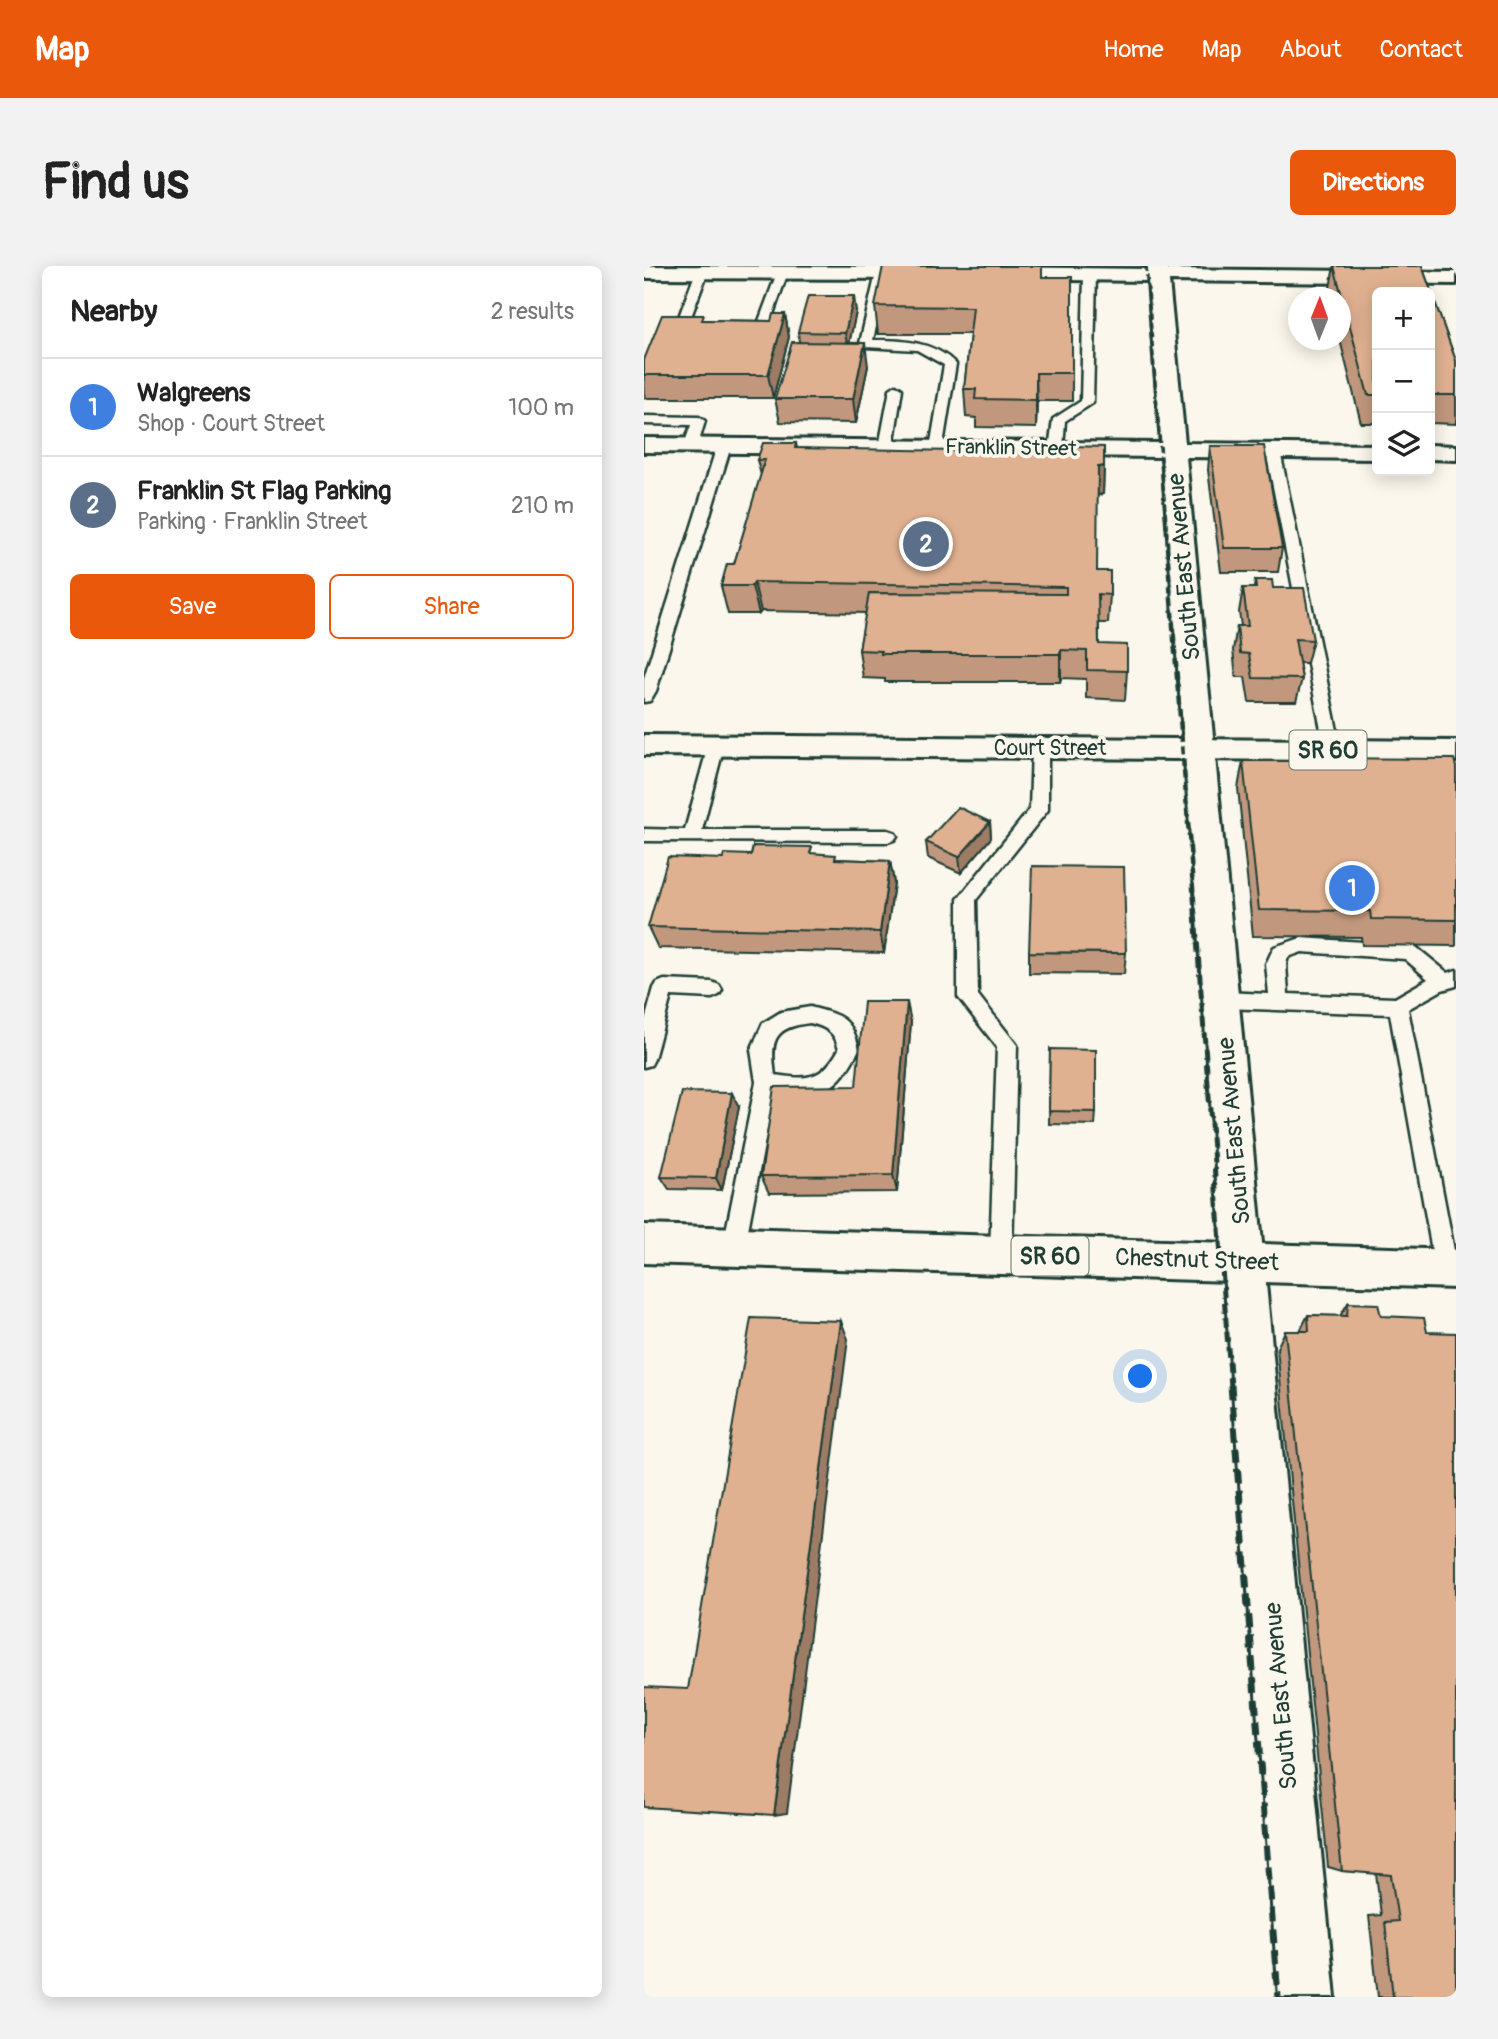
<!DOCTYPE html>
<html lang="en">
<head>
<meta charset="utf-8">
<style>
  body { margin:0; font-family:Pangolin,sans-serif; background:#f2f2f2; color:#222 }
  .controls { position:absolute; right:21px; top:21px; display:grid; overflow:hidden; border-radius:10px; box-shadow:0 4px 18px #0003 }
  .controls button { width:63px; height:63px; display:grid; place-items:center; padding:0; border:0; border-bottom:2px solid #e0e0e0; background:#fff; color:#222; font:35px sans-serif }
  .compass { position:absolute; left:644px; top:21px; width:63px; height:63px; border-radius:50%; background:#fff; box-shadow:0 4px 18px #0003; rotate:1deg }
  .you { position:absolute; left:497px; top:1111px; width:24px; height:24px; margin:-18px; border:5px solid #fff; border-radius:50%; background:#1a73e8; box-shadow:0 0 0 10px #1a73e833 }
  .badge { display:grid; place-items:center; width:46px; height:46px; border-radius:50%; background:#ea580c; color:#fff; font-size:23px; font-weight:700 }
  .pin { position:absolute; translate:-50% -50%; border:4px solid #fff; box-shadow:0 2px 7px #0006 }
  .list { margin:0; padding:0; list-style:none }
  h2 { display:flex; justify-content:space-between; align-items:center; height:91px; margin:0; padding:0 28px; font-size:30px }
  h2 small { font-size:23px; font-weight:400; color:#767676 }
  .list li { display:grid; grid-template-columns:46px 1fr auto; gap:21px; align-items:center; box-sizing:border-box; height:98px; padding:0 28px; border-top:2px solid #e0e0e0 }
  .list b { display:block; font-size:26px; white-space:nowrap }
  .list p { margin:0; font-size:23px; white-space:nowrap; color:#767676 }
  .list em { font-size:23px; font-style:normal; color:#767676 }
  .actions { display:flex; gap:14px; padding:21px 28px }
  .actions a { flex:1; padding:16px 0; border:2px solid #ea580c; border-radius:10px; text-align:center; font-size:24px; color:#ea580c }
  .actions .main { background:#ea580c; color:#fff }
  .icon { flex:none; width:38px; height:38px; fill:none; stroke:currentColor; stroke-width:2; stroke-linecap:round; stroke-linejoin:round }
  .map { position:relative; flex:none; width:812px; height:1731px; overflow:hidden; border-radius:10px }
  header { display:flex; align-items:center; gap:42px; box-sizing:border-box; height:98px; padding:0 35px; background:#ea580c; color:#fff }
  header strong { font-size:33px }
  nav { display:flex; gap:38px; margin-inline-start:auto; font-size:24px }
  .intro { display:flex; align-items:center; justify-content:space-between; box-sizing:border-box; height:168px; padding:0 42px }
  h1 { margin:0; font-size:49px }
  .button { padding:18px 32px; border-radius:10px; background:#ea580c; color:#fff; font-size:24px; font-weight:700 }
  main { display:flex; gap:42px; padding:0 42px }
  aside { flex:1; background:#fff; border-radius:10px; box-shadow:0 4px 18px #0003 }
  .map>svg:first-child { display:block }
</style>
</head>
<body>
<header>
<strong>Map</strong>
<nav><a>Home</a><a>Map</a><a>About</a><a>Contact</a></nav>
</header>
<div class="intro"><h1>Find us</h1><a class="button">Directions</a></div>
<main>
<aside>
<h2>Nearby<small>2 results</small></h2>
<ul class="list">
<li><span class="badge" style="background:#3f7fe0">1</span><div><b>Walgreens</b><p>Shop · Court Street</p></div><em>100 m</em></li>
<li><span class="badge" style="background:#5c6f8a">2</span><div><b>Franklin St Flag Parking</b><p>Parking · Franklin Street</p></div><em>210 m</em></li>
</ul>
<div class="actions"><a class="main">Save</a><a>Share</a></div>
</aside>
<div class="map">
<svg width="812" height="1731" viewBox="0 0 812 1731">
  <rect width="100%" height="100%" fill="#fbf7ec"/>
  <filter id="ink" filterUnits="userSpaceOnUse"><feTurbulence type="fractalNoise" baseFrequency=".0143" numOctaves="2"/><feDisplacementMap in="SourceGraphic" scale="14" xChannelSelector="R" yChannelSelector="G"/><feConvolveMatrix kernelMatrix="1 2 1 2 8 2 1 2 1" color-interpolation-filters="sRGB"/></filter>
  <g filter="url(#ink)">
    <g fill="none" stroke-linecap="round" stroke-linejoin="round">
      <g stroke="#1f3d34" stroke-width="5">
        <g id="lane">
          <polygon points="54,0 66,0 42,64 32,66 30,64"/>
          <polygon points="134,4 144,6 121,71 111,74 109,71"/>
          <path d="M238,4L244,7L229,74C258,74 290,75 312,98L298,185L293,186L286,182L300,99L273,84L222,81L216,77L232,7Z"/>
          <polygon points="446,5 452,8 449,137 421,155 419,183 412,187 405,183 409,153 437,135 440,8"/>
          <polygon points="252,119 258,123 249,181 242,185 235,181 246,123"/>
          <polygon points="0,150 55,151 61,155 54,179 47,183 40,179 47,159 0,158"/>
          <polygon points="80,176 87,180 12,425 6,435 0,436 0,412 73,180"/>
          <polygon points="629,181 636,185 697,484 689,490 681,484 622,185"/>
          <polygon points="72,474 80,480 58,564 244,564 250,566 253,570 250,574 244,576 0,575 0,563 41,564 64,480"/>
          <polygon points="396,476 404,482 404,544 332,634 334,729 373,779 368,989 365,996 357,999 349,996 346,989 353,781 314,731 314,633 386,543 388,482"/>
          <path d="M657,672L765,679L772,681L804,707L812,704V720L798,724L764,743L812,995L810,1009L802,1012L794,1009L791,1002L746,748L579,742L572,739L569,734L572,729L579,726L625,728L622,698L630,681ZM658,686L761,693L784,713L751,732L644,728L642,698L644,691Z"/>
          <polygon points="20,714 68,716 75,719 78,724 75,729 68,732 27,730 10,793 7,799 0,801 0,758 10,722 13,717"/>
          <path d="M166,741C196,749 208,751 215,783C194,825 178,833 130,826L101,980L98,987L90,990L82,987L79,980L112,816L107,784L119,757L137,746ZM166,757C182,761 191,766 195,783C178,814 164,814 131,809C126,775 129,761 166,757Z"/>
        </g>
      </g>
      <g stroke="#1f3d34" stroke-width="6">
        <g id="street">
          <polygon points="0,0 288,1 295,3 298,7 295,11 288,13 0,12"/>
          <polygon points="503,0 523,0 523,3 812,6 812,18 525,15 541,177 733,179 733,193 542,191 691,1731 635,1731 518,191 0,186 0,172 517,177 504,15 345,13 338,11 335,7 338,3 345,1 503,3"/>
          <polygon points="786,179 812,180 812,194 786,193"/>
        </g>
      </g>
      <g stroke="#1f3d34" stroke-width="6">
        <g id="primary">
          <polygon points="0,469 812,475 812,495 0,489"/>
          <polygon points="0,959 812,984 812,1022 0,997"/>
        </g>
      </g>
      <use href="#lane" fill="#fbf7ec" fill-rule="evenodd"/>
      <use href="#street" fill="#fbf7ec" fill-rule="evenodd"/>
      <use href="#primary" fill="#fbf7ec" fill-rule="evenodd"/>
      <polyline stroke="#1f3d34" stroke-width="3.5" stroke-dasharray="6 3.5" stroke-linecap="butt" points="502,0 524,283"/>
      <polyline stroke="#1f3d34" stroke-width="4.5" stroke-dasharray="8 4.5" stroke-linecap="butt" points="523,281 551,648"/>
      <polyline stroke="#1f3d34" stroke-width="5" stroke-dasharray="10 5" stroke-linecap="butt" points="551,647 587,1121"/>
      <polyline stroke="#1f3d34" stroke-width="7" stroke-dasharray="14 7" stroke-linecap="butt" points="587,1119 634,1731"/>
    </g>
    <g fill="#c1987d" stroke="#1f3d34" stroke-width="2">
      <polygon points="690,0 778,0 812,95 812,158 786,157 786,26 733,26 733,157 717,157 696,74 696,32 686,32 685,27"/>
      <polygon points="398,11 428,11 428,135 393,135 392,162 332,161 332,152 322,151 320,123 326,68 234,68 231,40"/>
      <polygon points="212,46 205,77 224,100 212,157 136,156 131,133 155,76 154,66"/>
      <polygon points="141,48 145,71 129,132 1,132 0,94 61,54 127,55"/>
      <polygon points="152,177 153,182 460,200 459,228 453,229 453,305 466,329 464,357 455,357 455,378 483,405 481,434 442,432 442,413 417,412 416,416 241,416 241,413 219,412 215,384 222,347 117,345 115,348 84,348 77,320 90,298 117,209 113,194"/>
      <polygon points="566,180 638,282 634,306 577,306 564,204"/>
      <polygon points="611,314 629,322 669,374 663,397 655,397 658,413 652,436 605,436 601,411 592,411 589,384 593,360 597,360 595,346 599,322 610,322"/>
      <polygon points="656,492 812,501 812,680 718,679 717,671 609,670 594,522 599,495 655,495"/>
      <polygon points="346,556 347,572 317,607 284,592 282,576"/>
      <polygon points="170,588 193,593 246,595 250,617 240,687 14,682 4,661 79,593 107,589"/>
      <polygon points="385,686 482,687 480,708 385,707"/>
      <polygon points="267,756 253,926 125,927 117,910 212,820"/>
      <polygon points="406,783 452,846 451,859 405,858"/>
      <polygon points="95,841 78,924 25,923 17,911"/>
      <polygon points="704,1037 812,1731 734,1731 725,1650 737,1649 732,1607 698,1605 684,1601 633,1082 641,1065 656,1065 664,1049 696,1050"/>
    </g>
    <g fill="#9d7c66" stroke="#1f3d34" stroke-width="2">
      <polygon points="210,30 212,46 204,83 201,67"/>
      <polygon points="141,48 145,71 129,132 124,109"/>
      <polygon points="221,77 224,100 212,157 209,133"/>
      <polygon points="392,107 393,135 392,162"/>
      <polygon points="460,200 459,228 453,229 454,201"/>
      <polygon points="110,316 117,345 115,348 108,320"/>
      <polygon points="417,384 417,412 416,416 416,388"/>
      <polygon points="346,556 347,572 317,607 315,591"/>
      <polygon points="246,595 250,617 240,687 236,666"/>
      <polygon points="263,736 267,756 253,926 249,909"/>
      <polygon points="88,827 95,841 78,924 72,912"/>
      <polygon points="197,1055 204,1073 143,1547 130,1549"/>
    </g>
    <g fill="#e0b191" stroke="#1f3d34" stroke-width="2">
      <polygon points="239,0 398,0 398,11 428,11 428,107 392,107 392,134 331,133 332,123 320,123 329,41 231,40"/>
      <polygon points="690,0 778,0 812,95 812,129 786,129 786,26 733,26 733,129 724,129"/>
      <polygon points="164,30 210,30 201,67 154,66"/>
      <polygon points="129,48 141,48 124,109 0,109 0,94 18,49 60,49 58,54 127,55"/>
      <polygon points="148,76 221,77 209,133 131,133"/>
      <polygon points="119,177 152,177 151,182 429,187 429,180 460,181 460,200 454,201 453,305 466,305 466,329 454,328 455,378 483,379 483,405 443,404 443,385 417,384 416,388 237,388 237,385 215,384 225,327 422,328 422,321 110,316 108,320 77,320 83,298 90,298 121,194 113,194"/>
      <polygon points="566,180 620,180 638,282 580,282"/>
      <polygon points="611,314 628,314 629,322 660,322 669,374 651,373 658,413 609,412 605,388 596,387 593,360 604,360 599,322 612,322"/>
      <polygon points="656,492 810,493 812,501 812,654 727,653 726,645 615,644 599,495 656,495"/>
      <polygon points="314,541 346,556 315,591 282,576"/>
      <polygon points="109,580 168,581 166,587 192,589 191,593 246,595 236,666 4,661 24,591 79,593 80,588 107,589"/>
      <polygon points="388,600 480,601 482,687 385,686"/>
      <polygon points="220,736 263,736 249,909 117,910 130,821 212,820"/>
      <polygon points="406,783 452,784 452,846 405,845"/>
      <polygon points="38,826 88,827 72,912 17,911"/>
      <polygon points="704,1037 734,1038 737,1050 780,1052 783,1066 812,1067 812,1731 749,1731 741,1656 754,1655 747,1609 698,1605 641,1065 665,1065 664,1049 703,1050"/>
      <polygon points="107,1052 197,1055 130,1549 0,1541 0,1421 44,1423"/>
    </g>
  </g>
  <g text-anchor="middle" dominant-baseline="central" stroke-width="7" stroke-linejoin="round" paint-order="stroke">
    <g font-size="21" fill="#1f3d34" stroke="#fbf7ec">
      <text transform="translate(367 182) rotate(1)">Franklin Street</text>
      <text x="406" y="482">Court Street</text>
    </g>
    <g fill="#fbf7ec" stroke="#61756b" stroke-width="2">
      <rect x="645.5" y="464.5" width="77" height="39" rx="5"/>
      <rect x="367.5" y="970.5" width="77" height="39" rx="5"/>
    </g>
    <g font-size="23" font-weight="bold" fill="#1f3d34">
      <text x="684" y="484">SR 60</text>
      <text x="406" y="990">SR 60</text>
    </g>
    <g font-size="24" fill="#1f3d34" stroke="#fbf7ec">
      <text transform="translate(540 301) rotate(-95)">South East Avenue</text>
      <text transform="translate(590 865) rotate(-95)">South East Avenue</text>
      <text transform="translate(553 994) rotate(2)">Chestnut Street</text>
      <text transform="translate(637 1430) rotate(-95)">South East Avenue</text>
    </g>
  </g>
</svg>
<div class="controls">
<button>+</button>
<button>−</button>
<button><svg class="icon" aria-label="layers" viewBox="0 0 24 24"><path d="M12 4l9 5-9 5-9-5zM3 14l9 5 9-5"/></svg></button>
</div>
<svg class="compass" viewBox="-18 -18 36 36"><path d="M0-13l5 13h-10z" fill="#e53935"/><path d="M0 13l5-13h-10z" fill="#767676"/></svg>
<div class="you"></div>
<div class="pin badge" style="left:708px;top:622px;background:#3f7fe0">1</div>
<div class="pin badge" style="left:282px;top:278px;background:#5c6f8a">2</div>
</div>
</main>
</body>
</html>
